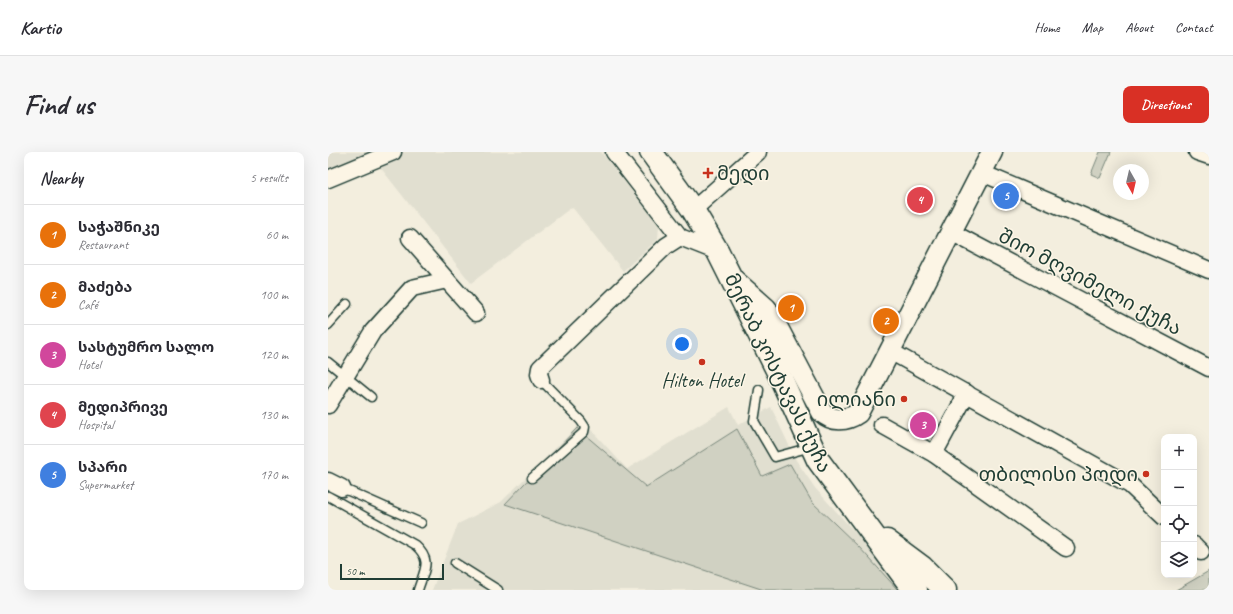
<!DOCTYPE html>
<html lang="en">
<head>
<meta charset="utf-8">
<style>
  body { margin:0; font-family:Caveat,"Noto Sans Georgian",sans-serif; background:#f7f7f7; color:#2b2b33 }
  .controls { position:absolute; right:12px; bottom:12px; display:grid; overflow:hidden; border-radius:8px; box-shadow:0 4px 16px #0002 }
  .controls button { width:36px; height:36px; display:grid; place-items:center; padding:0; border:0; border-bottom:1px solid #e1e1e2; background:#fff; color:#2b2b33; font:20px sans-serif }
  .compass { position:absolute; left:785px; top:12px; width:36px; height:36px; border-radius:50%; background:#fff; box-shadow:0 4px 16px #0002; rotate:172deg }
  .scale { position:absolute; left:12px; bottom:10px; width:104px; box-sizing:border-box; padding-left:4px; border:2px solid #1f3d34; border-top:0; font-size:11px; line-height:14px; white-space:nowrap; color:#1f3d34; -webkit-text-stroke:3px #fcf5e5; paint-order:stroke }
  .you { position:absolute; left:354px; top:192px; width:14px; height:14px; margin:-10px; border:3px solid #fff; border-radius:50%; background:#1a73e8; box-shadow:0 0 0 6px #1a73e833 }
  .badge { display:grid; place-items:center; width:26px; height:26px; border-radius:50%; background:#d93025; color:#fff; font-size:13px; font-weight:700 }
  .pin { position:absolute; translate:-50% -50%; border:2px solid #fff; box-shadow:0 1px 4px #0006 }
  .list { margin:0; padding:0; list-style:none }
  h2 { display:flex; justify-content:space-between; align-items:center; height:52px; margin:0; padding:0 16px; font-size:17px }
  h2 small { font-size:13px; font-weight:400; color:#7c7c81 }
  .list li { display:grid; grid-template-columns:26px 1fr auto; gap:12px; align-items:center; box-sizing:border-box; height:60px; padding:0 16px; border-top:1px solid #e1e1e2 }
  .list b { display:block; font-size:15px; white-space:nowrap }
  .list p { margin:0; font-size:13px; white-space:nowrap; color:#7c7c81 }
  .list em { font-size:13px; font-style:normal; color:#7c7c81 }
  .icon { flex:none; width:22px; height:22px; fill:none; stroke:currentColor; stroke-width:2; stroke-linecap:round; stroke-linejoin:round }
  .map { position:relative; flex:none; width:881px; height:438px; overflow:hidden; border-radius:8px }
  header { display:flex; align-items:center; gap:24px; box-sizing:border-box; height:56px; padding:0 20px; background:#fff; border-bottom:1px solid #e1e1e2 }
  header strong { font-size:19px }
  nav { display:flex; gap:22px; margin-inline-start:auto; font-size:14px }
  .intro { display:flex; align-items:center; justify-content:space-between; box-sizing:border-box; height:96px; padding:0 24px }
  h1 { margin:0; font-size:28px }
  .button { padding:10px 18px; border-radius:8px; background:#d93025; color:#fff; font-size:14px; font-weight:700 }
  main { display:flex; gap:24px; padding:0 24px }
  aside { flex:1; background:#fff; border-radius:8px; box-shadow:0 4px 16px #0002 }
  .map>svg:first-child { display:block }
</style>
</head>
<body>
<header>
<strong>Kartio</strong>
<nav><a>Home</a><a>Map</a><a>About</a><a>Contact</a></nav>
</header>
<div class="intro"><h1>Find us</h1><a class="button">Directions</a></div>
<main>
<aside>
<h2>Nearby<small>5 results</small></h2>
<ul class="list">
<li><span class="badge" style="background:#e8710a">1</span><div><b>საჭაშნიკე</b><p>Restaurant</p></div><em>60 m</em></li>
<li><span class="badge" style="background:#e8710a">2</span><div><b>მაძება</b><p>Café</p></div><em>100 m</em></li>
<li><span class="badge" style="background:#d1479c">3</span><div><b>სასტუმრო სალო</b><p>Hotel</p></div><em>120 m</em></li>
<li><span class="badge" style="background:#e0444e">4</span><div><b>მედიპრივე</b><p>Hospital</p></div><em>130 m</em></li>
<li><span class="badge" style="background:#3f7fe0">5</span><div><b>სპარი</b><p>Supermarket</p></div><em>170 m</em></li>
</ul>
</aside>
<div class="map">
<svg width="881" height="438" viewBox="0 0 881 438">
  <rect width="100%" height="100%" fill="#f3eede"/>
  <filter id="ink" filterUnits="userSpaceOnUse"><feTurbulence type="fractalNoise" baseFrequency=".025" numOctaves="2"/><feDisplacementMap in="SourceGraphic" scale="8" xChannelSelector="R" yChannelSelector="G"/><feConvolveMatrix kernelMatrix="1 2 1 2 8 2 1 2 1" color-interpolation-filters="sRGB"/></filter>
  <g filter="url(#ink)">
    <g fill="#e1dfd0">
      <polygon points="0,0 273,0 331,74 330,87 295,119 244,55 143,131 45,6 0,25"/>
      <polygon points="401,255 410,273 443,255 468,308 487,336 579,438 104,438 130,372 173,350 255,269 299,317"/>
    </g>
    <g fill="#d0d1c2" stroke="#78877b">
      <polygon points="772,0 783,0 772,26 763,22"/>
      <polygon points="249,276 318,335 409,277 434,324 462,312 484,350 531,395 570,438 436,438 177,352"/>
      <polygon points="881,419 881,438 848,438"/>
    </g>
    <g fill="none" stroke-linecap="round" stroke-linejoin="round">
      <g stroke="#1f3d34" stroke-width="11">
        <g id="service">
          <polyline points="0,173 19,152"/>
          <polyline points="0,210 43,245"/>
          <polyline points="431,238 426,269 447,305 483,295"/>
          <polyline points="204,326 256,280 257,275 253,269 213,228"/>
          <polyline points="14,336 93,371"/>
          <path d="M0,344L87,393C105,409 96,418 90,438"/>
          <polyline points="127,411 170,438"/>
        </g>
      </g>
      <g stroke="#1f3d34" stroke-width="19">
        <g id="minor">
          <polyline points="286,0 352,85 390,100"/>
          <polyline points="869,0 881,4"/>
          <polyline points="654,21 881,118"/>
          <polyline points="0,27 65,0"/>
          <polyline points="365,58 430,0"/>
          <polyline points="623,80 881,216"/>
          <polyline points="82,86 148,161"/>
          <polyline points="562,199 802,333 836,365"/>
          <polyline points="213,228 211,222 212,216 338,94 352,85"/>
          <polyline points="0,253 45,179 84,136 119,128"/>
          <polyline points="554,273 606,302 738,396"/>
          <polyline points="606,302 639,241"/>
          <polyline points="0,329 14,336"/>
          <polyline points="866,393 873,400"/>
        </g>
      </g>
      <g stroke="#1f3d34" stroke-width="23">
        <path id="tertiary" d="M404,126L438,156L444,165L494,260C504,270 519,269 530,261L664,0"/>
      </g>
      <g stroke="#1f3d34" stroke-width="25">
        <g id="primary">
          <polyline points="323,0 365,58 390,100 452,224 490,308 580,430 588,438"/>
          <polyline points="559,389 594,415 617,438"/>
        </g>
      </g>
      <use href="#service" stroke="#fcf5e5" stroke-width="8"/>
      <use href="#minor" stroke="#fcf5e5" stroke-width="16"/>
      <use href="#tertiary" stroke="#fcf5e5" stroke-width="20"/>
      <use href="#primary" stroke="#fcf5e5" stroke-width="22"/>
    </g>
  </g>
  <g fill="#c8321e" stroke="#fcf5e5" stroke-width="1.5">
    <path d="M378 15h4v4h4v4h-4v4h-4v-4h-4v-4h4z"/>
    <circle cx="374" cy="210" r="4"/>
    <circle cx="576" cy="247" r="4"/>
    <circle cx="818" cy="322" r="4"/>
  </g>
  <g text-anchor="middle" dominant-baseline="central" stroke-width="3" stroke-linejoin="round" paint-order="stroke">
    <g font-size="20" fill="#1f3d34" stroke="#fcf5e5" text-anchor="end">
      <text x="389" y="21" text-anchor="start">მედი</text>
      <text x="374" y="228" text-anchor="middle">Hilton Hotel</text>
      <text x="568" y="247">ილიანი</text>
      <text x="810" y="322">თბილისი პოდი</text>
    </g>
    <g font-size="20" fill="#1f3d34" stroke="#fcf5e5">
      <text transform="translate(762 130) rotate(28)">შიო მღვიმელი ქუჩა</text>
      <text transform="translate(450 221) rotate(64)">მერაბ კოსტავას ქუჩა</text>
    </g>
  </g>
</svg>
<div class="controls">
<button>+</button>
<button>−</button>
<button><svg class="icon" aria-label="locate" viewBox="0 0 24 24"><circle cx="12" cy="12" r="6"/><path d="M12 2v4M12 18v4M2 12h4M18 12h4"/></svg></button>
<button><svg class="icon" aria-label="layers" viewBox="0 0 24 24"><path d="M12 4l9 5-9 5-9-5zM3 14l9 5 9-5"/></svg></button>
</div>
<svg class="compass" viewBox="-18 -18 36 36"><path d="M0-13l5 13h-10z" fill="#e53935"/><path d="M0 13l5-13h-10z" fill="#7c7c81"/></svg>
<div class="scale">50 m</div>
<div class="you"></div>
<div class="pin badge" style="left:463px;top:156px;background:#e8710a">1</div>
<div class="pin badge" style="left:558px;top:169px;background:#e8710a">2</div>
<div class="pin badge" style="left:595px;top:273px;background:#d1479c">3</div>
<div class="pin badge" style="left:592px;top:48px;background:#e0444e">4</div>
<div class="pin badge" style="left:678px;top:44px;background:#3f7fe0">5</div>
</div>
</main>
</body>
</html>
